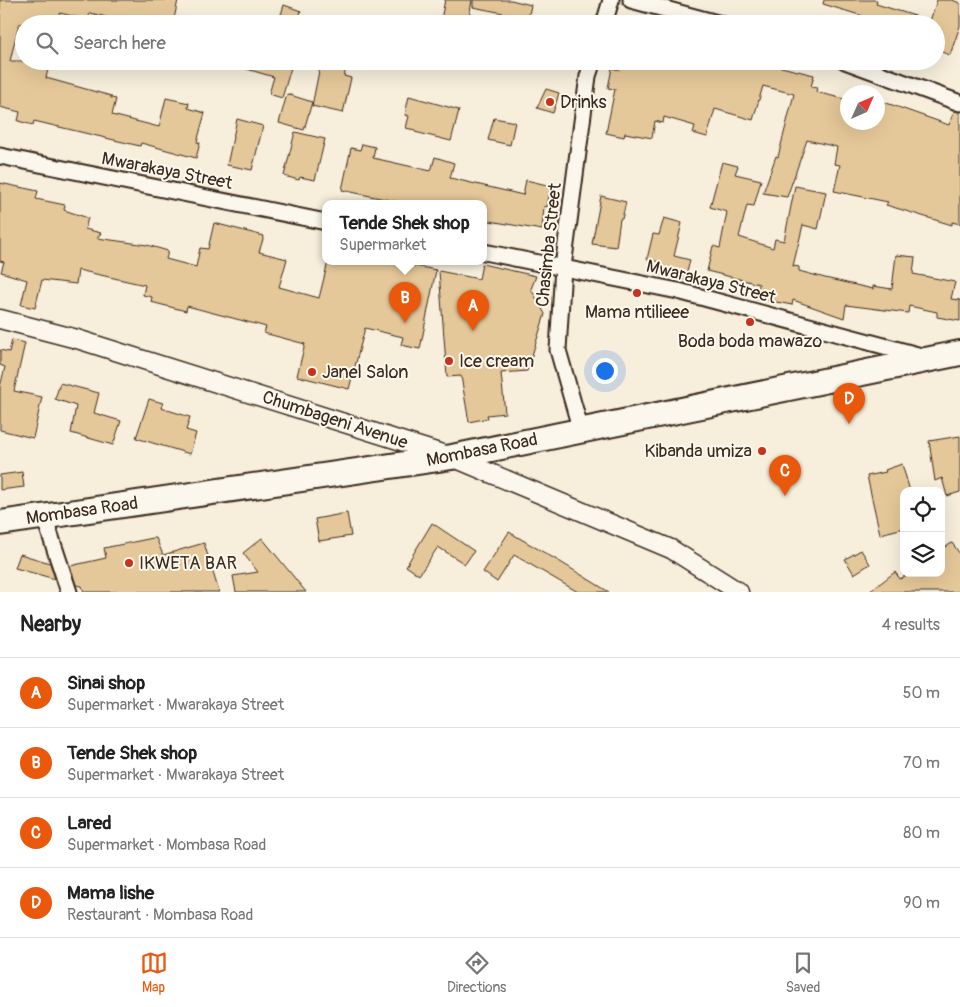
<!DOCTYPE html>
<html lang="en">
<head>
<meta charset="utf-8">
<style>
  body { margin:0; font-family:Pangolin,sans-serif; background:#f2f2f2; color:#222 }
  .controls { position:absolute; right:15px; bottom:15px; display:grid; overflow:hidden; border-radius:10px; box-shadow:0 5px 20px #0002 }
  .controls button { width:45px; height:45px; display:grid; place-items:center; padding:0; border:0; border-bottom:1px solid #e0e0e0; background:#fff; color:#222; font:25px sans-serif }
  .compass { position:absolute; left:840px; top:85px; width:45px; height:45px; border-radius:50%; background:#fff; box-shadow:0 5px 20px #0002; rotate:45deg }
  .you { position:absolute; left:604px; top:370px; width:18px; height:18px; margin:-12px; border:4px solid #fff; border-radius:50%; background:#1a73e8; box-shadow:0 0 0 8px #1a73e833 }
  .badge { display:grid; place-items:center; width:32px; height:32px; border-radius:50%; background:#ea580c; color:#fff; font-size:16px; font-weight:700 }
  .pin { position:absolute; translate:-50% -41px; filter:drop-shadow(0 1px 2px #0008) }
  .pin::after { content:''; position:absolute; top:26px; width:18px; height:15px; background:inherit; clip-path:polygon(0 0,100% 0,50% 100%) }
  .popup { position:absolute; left:322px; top:200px; width:165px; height:65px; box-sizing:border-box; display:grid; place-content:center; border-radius:10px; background:#fff; filter:drop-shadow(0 1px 4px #0005); font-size:16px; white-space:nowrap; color:#767676 }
  .popup b { font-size:19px; color:#222 }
  .popup::after { content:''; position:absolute; left:50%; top:100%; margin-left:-10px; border:10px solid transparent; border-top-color:#fff }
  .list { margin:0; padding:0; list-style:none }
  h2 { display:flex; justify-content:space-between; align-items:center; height:65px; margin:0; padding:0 20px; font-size:21px }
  h2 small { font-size:16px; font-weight:400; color:#767676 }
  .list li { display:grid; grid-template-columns:32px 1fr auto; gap:15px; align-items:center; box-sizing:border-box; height:70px; padding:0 20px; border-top:1px solid #e0e0e0 }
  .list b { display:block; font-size:19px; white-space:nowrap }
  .list p { margin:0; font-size:16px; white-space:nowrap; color:#767676 }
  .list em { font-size:16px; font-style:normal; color:#767676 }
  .icon { flex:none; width:28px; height:28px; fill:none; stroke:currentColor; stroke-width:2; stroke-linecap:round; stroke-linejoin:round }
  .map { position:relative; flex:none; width:960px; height:592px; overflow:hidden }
  .search { position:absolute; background:#fff; box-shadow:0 5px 20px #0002; left:15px; right:15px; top:15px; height:55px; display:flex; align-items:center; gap:12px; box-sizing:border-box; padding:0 18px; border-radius:28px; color:#767676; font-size:19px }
  .sheet { height:345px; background:#fff }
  nav { display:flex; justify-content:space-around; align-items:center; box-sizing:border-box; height:70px; border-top:1px solid #e0e0e0; background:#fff; font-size:14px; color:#767676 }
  nav a { display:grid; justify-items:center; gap:2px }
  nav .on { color:#ea580c }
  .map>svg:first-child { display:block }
</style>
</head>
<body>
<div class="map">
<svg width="960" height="592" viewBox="0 0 960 592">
  <rect width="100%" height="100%" fill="#f7eedb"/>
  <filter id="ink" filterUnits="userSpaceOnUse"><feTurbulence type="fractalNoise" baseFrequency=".02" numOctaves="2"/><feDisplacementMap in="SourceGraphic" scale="10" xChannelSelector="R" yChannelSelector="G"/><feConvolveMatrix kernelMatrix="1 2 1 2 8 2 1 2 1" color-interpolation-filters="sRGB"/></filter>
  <g filter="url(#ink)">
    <g fill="#e5c899" stroke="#3b2a1e">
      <polygon points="0,0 178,0 173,24 118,24 119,20 90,13 88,20 60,13 57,24 19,24 10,61 50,61 46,78 111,96 111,98 116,99 112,115 159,127 166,98 189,103 188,108 205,113 197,142 200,143 196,158 141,143 140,146 127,143 34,121 33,125 18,121 20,112 0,107"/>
      <polygon points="445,0 472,0 469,17 466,16 465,24 440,24"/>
      <polygon points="473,0 511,0 531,5 527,24 500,24 503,13 473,7"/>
      <polygon points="824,0 877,0 876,4 928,20 927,24 861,24 863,16 823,4"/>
      <polygon points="937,0 952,0 960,3 960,26 950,55 936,50 936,24 929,24"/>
      <polygon points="284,5 301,11 297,24 278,24"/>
      <polygon points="233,61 293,61 282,98 269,94 274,77 233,65"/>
      <polygon points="321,61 348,61 344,76 351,78 343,113 312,106"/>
      <polygon points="622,61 770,61 769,64 814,75 811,87 817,88 816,92 848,100 848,122 878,122 878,100 949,125 954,111 960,112 960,224 952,222 952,225 886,205 888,202 834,191 840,165 834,164 837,147 807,140 787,197 763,193 776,156 778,157 794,94 763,86 753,120 715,109 707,137 693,133 695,126 664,117 663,123 655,121 652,138 625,133 624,137 606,133 615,89 608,88 612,68 620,70"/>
      <polygon points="546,89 559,93 553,113 537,108"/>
      <polygon points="287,94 312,102 304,130 279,123"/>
      <polygon points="409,96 459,110 451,141 415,132 415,130 406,128 409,116 405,115"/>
      <polygon points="494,118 515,122 510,145 488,140"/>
      <polygon points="237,119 263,126 252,170 227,165"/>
      <polygon points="295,132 325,139 315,180 300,177 299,180 284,176"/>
      <polygon points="362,144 375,147 373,158 431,171 435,157 454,163 450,178 523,195 526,180 551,186 547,207 544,206 542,230 484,220 484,204 408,204 342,190 351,148 360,150"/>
      <polygon points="722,162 738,166 735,174 761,180 754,206 747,205 739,237 773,248 775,239 784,241 795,186 826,192 818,229 803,225 793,266 799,267 799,271 825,278 873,289 873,286 892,289 896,255 915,257 913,274 955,282 951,299 960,300 960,321 937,317 937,312 909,306 908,313 846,305 844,318 793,300 792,305 755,298 759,284 707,271 713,246 720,248 727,212 710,207"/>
      <polygon points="0,183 38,191 36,199 65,205 64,210 88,218 85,229 101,233 97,238 147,245 168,251 166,259 196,267 200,248 208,249 214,223 264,236 259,252 287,259 279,287 319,298 328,262 395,262 436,270 420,349 401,345 403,337 365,328 349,389 297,376 305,344 264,333 266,327 259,325 187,306 186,311 151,302 152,297 143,295 145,285 78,270 76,284 42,280 35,308 21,305 27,280 1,272 4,262 0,261"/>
      <polygon points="601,196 626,202 622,219 620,219 616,247 592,244"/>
      <polygon points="664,218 682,223 674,256 690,260 685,280 657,273 659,262 647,259 653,234 659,235"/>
      <polygon points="482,264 536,276 531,289 545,314 527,371 501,373 505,413 487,415 488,418 469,422 461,376 447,377 439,271 479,279"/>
      <polygon points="12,340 25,343 14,391 42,397 33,438 0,430 0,387 5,367 0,365 0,350 9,352"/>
      <polygon points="60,383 99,393 94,413 121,421 113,445 71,433 76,406 55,399"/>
      <polygon points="149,399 163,403 161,408 190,417 186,430 196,433 190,454 136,438"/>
      <polygon points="960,436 960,492 947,496 942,478 935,481 929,441"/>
      <polygon points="902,464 910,491 904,491 904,528 880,534 867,476 886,472 885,470"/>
      <polygon points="22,472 24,487 0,490 0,475"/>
      <polygon points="347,513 351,536 319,541 315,519"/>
      <polygon points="432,523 474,551 465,564 438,547 419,575 406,566"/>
      <polygon points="509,532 562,563 609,592 578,592 514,555 497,582 483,572"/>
      <polygon points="153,538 156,538 163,555 204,543 219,592 84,592 82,586 76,585 70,566 106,558 104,548"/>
      <polygon points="262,538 306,592 236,592 233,576 258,572 243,553"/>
      <polygon points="952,543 960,554 960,592 869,592 895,572 900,579 910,573 941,573 941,550"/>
      <polygon points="861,550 870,564 854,574 845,559"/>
      <polygon points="20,554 50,563 55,579 15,568"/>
    </g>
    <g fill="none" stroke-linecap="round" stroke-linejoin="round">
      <g stroke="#3b2a1e" stroke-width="19">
        <g id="minor">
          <polyline points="631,0 721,24"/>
          <polyline points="604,24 611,0"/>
          <polyline points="845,61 960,103"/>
          <polyline points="0,156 326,222"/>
          <polyline points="484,252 678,291 925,357"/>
          <polyline points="581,431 558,350 563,267 588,76 593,61"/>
          <polyline points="44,516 69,592"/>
        </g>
      </g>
      <g stroke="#3b2a1e" stroke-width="21">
        <polyline id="tertiary" points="0,319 77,339 452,457 671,549 739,592"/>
      </g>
      <g stroke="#3b2a1e" stroke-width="28">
        <polyline id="trunk" points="0,523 452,457 960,353"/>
      </g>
      <use href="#minor" stroke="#fbf7ec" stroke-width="15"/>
      <use href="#tertiary" stroke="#fbf7ec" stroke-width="18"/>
      <use href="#trunk" stroke="#fbf7ec" stroke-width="24"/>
    </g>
  </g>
  <g fill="#c8321e" stroke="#fbf7ec" stroke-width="2">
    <circle cx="550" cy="102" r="5"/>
    <circle cx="637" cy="293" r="5"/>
    <circle cx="750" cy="322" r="5"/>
    <circle cx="449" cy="361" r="5"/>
    <circle cx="312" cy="372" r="5"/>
    <circle cx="762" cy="451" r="5"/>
    <circle cx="129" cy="563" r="5"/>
  </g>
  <g text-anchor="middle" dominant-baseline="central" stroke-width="4" stroke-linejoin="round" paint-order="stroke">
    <g font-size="18" fill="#3b2a1e" stroke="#fbf7ec" text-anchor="start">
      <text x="560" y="102">Drinks</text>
      <text x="637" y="312" text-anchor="middle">Mama ntilieee</text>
      <text x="750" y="341" text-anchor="middle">Boda boda mawazo</text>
      <text x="459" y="361">Ice cream</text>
      <text x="322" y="372">Janel Salon</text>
      <text x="752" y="451" text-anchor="end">Kibanda umiza</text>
      <text x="139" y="563">IKWETA BAR</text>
    </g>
    <g font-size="18" fill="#3b2a1e" stroke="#fbf7ec">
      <text transform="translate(167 171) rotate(11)">Mwarakaya Street</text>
      <text transform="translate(549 245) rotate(-84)">Chasimba Street</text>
      <text transform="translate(711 282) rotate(14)">Mwarakaya Street</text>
      <text transform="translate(335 420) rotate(18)">Chumbageni Avenue</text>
      <text transform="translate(482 450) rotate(-11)">Mombasa Road</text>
      <text transform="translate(82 511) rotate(-8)">Mombasa Road</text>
    </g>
  </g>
</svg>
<div class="controls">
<button><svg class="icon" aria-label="locate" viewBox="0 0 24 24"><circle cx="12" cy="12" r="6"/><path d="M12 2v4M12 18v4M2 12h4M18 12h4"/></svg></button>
<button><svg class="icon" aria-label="layers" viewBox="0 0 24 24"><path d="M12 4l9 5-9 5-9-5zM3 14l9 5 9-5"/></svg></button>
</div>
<svg class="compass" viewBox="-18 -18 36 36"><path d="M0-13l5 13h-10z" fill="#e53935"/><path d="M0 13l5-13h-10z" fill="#767676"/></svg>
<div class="you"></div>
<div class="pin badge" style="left:473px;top:331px">A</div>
<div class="pin badge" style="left:405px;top:323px">B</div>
<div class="popup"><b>Tende Shek shop</b>Supermarket</div>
<div class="pin badge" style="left:785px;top:496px">C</div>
<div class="pin badge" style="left:849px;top:424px">D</div>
<div class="search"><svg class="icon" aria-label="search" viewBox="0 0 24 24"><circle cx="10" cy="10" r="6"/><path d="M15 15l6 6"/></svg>Search here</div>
</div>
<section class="sheet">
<h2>Nearby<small>4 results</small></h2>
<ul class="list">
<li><span class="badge">A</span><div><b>Sinai shop</b><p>Supermarket · Mwarakaya Street</p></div><em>50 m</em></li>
<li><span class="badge">B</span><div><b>Tende Shek shop</b><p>Supermarket · Mwarakaya Street</p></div><em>70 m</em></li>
<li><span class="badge">C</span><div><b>Lared</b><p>Supermarket · Mombasa Road</p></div><em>80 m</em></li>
<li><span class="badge">D</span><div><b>Mama lishe</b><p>Restaurant · Mombasa Road</p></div><em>90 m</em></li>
</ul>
</section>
<nav>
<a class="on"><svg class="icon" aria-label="map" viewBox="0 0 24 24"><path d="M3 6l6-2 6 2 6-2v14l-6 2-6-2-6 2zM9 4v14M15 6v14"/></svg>Map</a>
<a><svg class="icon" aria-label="directions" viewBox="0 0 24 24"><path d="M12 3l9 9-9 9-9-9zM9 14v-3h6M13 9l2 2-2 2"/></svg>Directions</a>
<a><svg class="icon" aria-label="saved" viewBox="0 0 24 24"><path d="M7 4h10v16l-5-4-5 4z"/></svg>Saved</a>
</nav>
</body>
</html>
